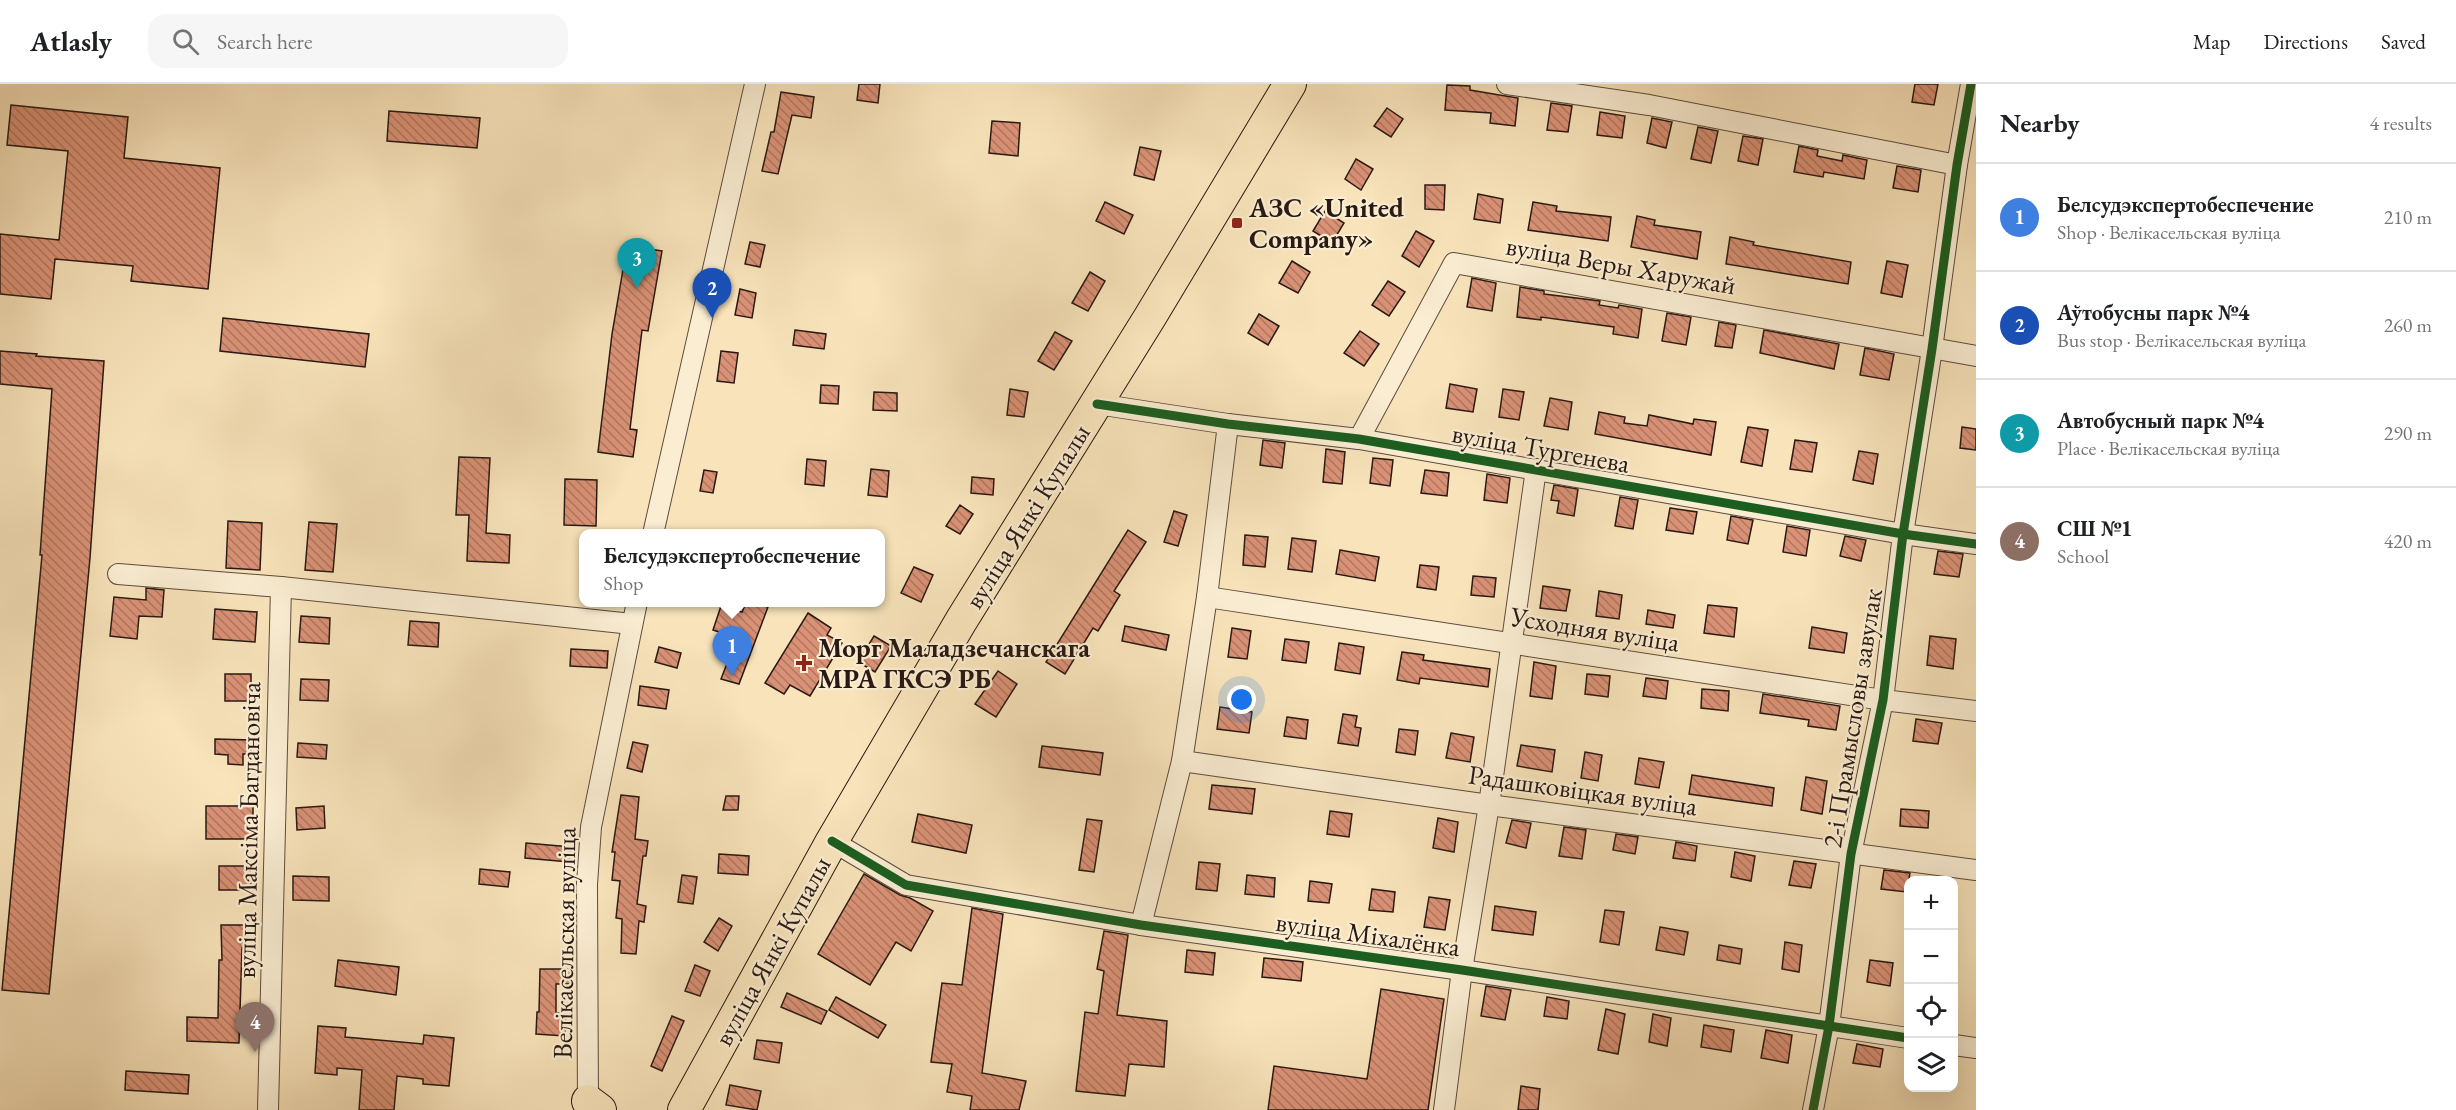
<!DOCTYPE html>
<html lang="en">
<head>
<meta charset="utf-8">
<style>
  body { margin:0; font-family:"EB Garamond",serif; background:#f6f6f6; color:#202124 }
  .controls { position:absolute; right:18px; bottom:18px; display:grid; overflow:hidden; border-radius:12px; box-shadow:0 6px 24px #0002 }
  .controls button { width:54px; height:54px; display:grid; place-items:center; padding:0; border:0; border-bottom:2px solid #e0e0e0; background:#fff; color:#202124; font:30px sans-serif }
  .you { position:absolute; left:1242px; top:616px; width:21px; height:21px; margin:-15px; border:4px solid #fff; border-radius:50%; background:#1a73e8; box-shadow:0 0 0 9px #1a73e833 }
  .badge { display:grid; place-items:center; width:39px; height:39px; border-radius:50%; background:#0b8043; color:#fff; font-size:20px; font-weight:700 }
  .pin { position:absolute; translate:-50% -50px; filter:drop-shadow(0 2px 3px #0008) }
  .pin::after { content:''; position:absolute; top:32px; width:21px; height:18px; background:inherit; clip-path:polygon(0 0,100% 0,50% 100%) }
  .popup { position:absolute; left:579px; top:445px; width:306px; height:78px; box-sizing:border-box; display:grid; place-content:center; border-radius:12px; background:#fff; filter:drop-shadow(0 2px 4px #0005); font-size:20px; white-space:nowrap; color:#757577 }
  .popup b { font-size:22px; color:#202124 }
  .popup::after { content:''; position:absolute; left:50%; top:100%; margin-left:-12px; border:12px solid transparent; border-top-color:#fff }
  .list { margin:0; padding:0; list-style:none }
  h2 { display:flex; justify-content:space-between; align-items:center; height:78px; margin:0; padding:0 24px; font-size:26px }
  h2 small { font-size:20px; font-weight:400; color:#757577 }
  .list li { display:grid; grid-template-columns:39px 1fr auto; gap:18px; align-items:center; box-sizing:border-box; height:108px; padding:0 24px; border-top:2px solid #e0e0e0 }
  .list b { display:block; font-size:22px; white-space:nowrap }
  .list p { margin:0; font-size:20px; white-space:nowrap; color:#757577 }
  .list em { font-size:20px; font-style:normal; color:#757577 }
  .icon { flex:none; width:33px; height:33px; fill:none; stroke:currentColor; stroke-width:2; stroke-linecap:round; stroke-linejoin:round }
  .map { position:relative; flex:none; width:1976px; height:1026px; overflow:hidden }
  header { display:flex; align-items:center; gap:36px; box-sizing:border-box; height:84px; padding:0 30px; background:#fff; border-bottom:2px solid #e0e0e0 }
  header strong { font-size:28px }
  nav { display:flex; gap:33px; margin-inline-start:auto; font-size:21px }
  .search { width:420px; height:54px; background:#f6f6f6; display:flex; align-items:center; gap:15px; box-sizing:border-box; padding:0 21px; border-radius:18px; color:#757577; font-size:22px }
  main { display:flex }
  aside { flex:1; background:#fff }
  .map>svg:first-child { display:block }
</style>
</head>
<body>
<header>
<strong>Atlasly</strong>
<div class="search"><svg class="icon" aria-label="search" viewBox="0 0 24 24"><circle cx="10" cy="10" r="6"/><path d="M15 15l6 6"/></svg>Search here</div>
<nav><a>Map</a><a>Directions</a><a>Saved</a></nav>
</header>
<main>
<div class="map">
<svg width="1976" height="1026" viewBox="0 0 1976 1026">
  <defs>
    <pattern id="building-back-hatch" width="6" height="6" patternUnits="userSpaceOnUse" patternTransform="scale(1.5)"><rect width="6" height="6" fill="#da9276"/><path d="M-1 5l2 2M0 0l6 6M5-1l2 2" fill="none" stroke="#b17660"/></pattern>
  </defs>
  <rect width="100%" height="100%" fill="#f8e3ba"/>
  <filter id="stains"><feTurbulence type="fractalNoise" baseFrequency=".00333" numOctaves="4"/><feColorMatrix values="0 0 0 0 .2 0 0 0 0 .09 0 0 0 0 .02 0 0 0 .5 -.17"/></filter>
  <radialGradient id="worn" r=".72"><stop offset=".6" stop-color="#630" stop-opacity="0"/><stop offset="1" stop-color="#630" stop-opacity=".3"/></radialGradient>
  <g fill="url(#building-back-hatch)" stroke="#291913" stroke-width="1.5">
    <polygon points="859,0 880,0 878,19 857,16"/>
    <polygon points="1915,0 1938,0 1934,21 1912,18"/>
    <polygon points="1447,1 1470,2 1470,6 1518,14 1515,42 1490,39 1491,29 1445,26"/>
    <polygon points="781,8 814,13 811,34 792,31 778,90 762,87 771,48 774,48"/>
    <polygon points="1551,19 1572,22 1568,48 1547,46"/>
    <polygon points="11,21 128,33 124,74 220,84 208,205 131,197 133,182 55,175 51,215 0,210 0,150 59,156 68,67 7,61"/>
    <polygon points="1387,24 1403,35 1391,53 1374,42"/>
    <polygon points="389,27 480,34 477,64 387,57"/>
    <polygon points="1600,28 1625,32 1622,54 1597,51"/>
    <polygon points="1652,34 1672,38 1666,64 1647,59"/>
    <polygon points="992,37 1020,39 1018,72 989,69"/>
    <polygon points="1698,43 1718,47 1711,79 1691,75"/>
    <polygon points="1743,52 1763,55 1758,81 1738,77"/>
    <polygon points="1799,62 1818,66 1817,72 1842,77 1843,71 1867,76 1864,95 1824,88 1823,93 1794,88"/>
    <polygon points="1140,63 1161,67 1154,96 1134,91"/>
    <polygon points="1356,75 1373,85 1361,106 1345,95"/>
    <polygon points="1897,82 1921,86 1918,108 1893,104"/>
    <polygon points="1425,101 1445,101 1444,126 1425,125"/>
    <polygon points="1478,110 1503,115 1500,139 1474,135"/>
    <polygon points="1105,118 1133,131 1124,150 1096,137"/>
    <polygon points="1533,118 1557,122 1556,127 1611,133 1608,157 1528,146"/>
    <polygon points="1325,127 1344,139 1332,159 1313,147"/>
    <polygon points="1637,132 1655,136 1654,141 1701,148 1697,175 1631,163"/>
    <polygon points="1416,147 1434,157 1419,183 1402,172"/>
    <polygon points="1730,153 1754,158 1753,161 1851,178 1848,200 1726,180"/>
    <polygon points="750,158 765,161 760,183 745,180"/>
    <polygon points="627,162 662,167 648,247 642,246 630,345 637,346 633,373 598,368 612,250"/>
    <polygon points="1292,177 1310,188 1298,209 1279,199"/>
    <polygon points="1887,177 1908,181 1902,213 1881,209"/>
    <polygon points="1090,188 1105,197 1088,227 1072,219"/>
    <polygon points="1472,194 1496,199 1492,227 1467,223"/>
    <polygon points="1388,197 1405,208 1389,232 1372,221"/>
    <polygon points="1520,203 1544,207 1544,210 1600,217 1599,221 1618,224 1619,221 1642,225 1638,254 1613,250 1614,243 1541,233 1541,236 1517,233"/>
    <polygon points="740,205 756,209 752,234 735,231"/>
    <polygon points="1667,229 1691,233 1686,261 1662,257"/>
    <polygon points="1259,230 1279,242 1268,261 1248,249"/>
    <polygon points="223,234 369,250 365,283 220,267"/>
    <polygon points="1719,238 1736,241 1732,264 1715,262"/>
    <polygon points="795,246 826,250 824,265 793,261"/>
    <polygon points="1764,246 1839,260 1834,285 1760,269"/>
    <polygon points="1360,247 1379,260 1364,282 1344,269"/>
    <polygon points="1055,248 1072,257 1054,286 1038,277"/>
    <polygon points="1865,264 1894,270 1889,296 1860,291"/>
    <polygon points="0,267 37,270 36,272 104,277 90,474 49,910 2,906 42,471 40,471 52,305 0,300"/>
    <polygon points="721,267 738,269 734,299 717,297"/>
    <polygon points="1450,300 1477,305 1473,328 1446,324"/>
    <polygon points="821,301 839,302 838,320 820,319"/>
    <polygon points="1010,305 1028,308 1024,333 1007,331"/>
    <polygon points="1503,305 1524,308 1519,336 1499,333"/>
    <polygon points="874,308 897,309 897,327 873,326"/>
    <polygon points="1550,314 1572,318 1568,346 1544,342"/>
    <polygon points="1599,328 1625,333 1624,339 1647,342 1649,331 1693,340 1694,335 1716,338 1711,371 1595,350"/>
    <polygon points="1748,343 1768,346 1762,382 1741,378"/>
    <polygon points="1962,343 1976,345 1976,366 1960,364"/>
    <polygon points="1263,356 1285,359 1282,384 1260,381"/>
    <polygon points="1795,356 1817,359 1812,388 1790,385"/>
    <polygon points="1326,365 1345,368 1342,400 1323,398"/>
    <polygon points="1859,367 1878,370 1873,400 1853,396"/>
    <polygon points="459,373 490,374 486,449 510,451 509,479 467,477 469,431 456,431"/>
    <polygon points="1373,374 1393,376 1390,402 1370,399"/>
    <polygon points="807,375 826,377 824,402 805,400"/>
    <polygon points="871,385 889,387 887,413 868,411"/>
    <polygon points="704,386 717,388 713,409 700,407"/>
    <polygon points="1425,386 1449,389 1447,412 1421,409"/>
    <polygon points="1487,390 1510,394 1507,419 1484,416"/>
    <polygon points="972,393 994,395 993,411 971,409"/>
    <polygon points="565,395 597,396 596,442 564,441"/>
    <polygon points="1554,401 1578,405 1574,432 1557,429 1559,417 1551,416"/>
    <polygon points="1620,413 1638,416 1633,445 1615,442"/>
    <polygon points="960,421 973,430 960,450 946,442"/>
    <polygon points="1670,424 1697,428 1693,450 1666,446"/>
    <polygon points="1174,427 1187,431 1178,462 1164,458"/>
    <polygon points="1731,432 1753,436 1748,460 1727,456"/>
    <polygon points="228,437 262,439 260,486 226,484"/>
    <polygon points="309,438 337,440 333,488 305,486"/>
    <polygon points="1787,442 1810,446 1806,472 1783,468"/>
    <polygon points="1128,446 1146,458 1114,507 1120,511 1098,547 1093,544 1065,590 1046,578"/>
    <polygon points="1245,451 1268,453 1265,483 1243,481"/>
    <polygon points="1845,452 1866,456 1861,477 1840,472"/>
    <polygon points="1292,454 1316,457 1312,488 1288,485"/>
    <polygon points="1340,466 1379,473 1375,497 1336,490"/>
    <polygon points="1938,467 1963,470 1959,493 1934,490"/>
    <polygon points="1420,481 1439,483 1436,506 1417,503"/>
    <polygon points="914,483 933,491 921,518 901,509"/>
    <polygon points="1473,492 1496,494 1494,513 1471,511"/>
    <polygon points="1543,502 1570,506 1566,527 1540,524"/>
    <polygon points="146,504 164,506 162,533 139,532 137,555 110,552 114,513 146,516"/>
    <polygon points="1599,507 1622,511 1619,535 1596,532"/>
    <polygon points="746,519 758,519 768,523 739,600 721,595 737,554 713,546 721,522 742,528"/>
    <polygon points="1708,521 1737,524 1734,553 1704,549"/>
    <polygon points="215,525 257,528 255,558 213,555"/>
    <polygon points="1648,526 1675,531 1673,544 1646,540"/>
    <polygon points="808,529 831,544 827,551 842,559 810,612 790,601 784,610 765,599"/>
    <polygon points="301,532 330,534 329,560 299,558"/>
    <polygon points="410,537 439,539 438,563 408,561"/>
    <polygon points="1125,542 1169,551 1166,566 1122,557"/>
    <polygon points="1812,543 1847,549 1844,569 1809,564"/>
    <polygon points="1232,544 1251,547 1247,575 1228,573"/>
    <polygon points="874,552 891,562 875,588 858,578"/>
    <polygon points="1930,552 1956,555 1953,585 1927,581"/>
    <polygon points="1285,555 1309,558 1306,579 1282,576"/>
    <polygon points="1339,559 1364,563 1360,590 1335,586"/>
    <polygon points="659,563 681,569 677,584 655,578"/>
    <polygon points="571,565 608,567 607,584 570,582"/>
    <polygon points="1402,568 1424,571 1423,576 1490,585 1488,603 1420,594 1419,600 1397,596"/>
    <polygon points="1534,578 1556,582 1552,615 1530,612"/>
    <polygon points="998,587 1017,600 996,633 975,620"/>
    <rect x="225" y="590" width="26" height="27"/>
    <polygon points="1587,590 1610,592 1608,613 1585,610"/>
    <polygon points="1646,594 1668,597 1666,615 1643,612"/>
    <polygon points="301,595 329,596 328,617 300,616"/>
    <polygon points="640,602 669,606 666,625 638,621"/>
    <polygon points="1702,605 1729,607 1728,627 1701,624"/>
    <polygon points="1763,610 1840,622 1836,646 1808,642 1809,636 1760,629"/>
    <polygon points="1220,623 1252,628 1249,649 1217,645"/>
    <polygon points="1343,630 1357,632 1355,643 1361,644 1358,662 1338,659"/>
    <polygon points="1287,633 1308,636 1306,655 1284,652"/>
    <polygon points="1916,635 1942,639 1938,660 1913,657"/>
    <polygon points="1399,645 1418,647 1415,671 1396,668"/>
    <polygon points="1451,649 1474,653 1470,678 1446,674"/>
    <polygon points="215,655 251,656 251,670 243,670 243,681 228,680 228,671 215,670"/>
    <polygon points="633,658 648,661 642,688 627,684"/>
    <polygon points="298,659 327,661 326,675 297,673"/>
    <polygon points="1521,661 1555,666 1552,688 1517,682"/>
    <polygon points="1042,662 1103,669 1100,691 1039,683"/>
    <polygon points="1585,668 1602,671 1598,697 1581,694"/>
    <polygon points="1639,674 1664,678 1659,704 1635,700"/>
    <polygon points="1692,691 1774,704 1772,722 1689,710"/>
    <polygon points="1806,693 1827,697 1822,730 1801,726"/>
    <polygon points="1212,701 1255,705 1252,730 1209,725"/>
    <polygon points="621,711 639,713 635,755 648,757 646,772 643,772 637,820 646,822 644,838 639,837 636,870 621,869 622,835 616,834 620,797 612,796 615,768 612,768"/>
    <polygon points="726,712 739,712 738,726 723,726"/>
    <rect x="206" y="722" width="47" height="33"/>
    <polygon points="324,722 325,744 297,746 296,724"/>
    <polygon points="1901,725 1929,727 1928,744 1900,742"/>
    <polygon points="1330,727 1352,730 1349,753 1327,750"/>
    <polygon points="918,730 972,741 966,769 912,758"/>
    <polygon points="1438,734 1458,738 1454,768 1433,764"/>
    <polygon points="1087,735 1102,737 1094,788 1079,786"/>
    <polygon points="1512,736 1531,739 1526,764 1506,759"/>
    <polygon points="1564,743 1586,746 1582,775 1559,772"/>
    <polygon points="1616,750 1638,753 1635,770 1613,766"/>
    <polygon points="1676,758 1697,762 1695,777 1673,774"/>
    <polygon points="526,759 571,763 569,778 525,774"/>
    <polygon points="1735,768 1755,772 1751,797 1731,793"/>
    <polygon points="719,770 749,772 748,791 718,789"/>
    <polygon points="1794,777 1816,780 1811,804 1789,801"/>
    <polygon points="1199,778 1220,780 1217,807 1196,805"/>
    <polygon points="219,782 250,782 251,806 219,806"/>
    <polygon points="480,785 510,788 508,803 479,800"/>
    <polygon points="1884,786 1910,789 1907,808 1881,805"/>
    <polygon points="864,790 900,811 910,814 933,827 911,867 896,858 870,901 818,870"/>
    <polygon points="682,791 697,793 693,820 678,818"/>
    <polygon points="1247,791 1275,794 1274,813 1245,810"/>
    <polygon points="293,792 329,793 329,817 293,816"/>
    <polygon points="1310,797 1332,800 1329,819 1308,817"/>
    <polygon points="1372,805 1395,808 1393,828 1369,826"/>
    <polygon points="1429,813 1450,816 1445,846 1424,843"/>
    <polygon points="1495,822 1536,828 1533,851 1492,846"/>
    <polygon points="972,824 1003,830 982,989 1026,997 1019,1026 970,1026 972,1012 947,1008 952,980 931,978 942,899 962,901"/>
    <polygon points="1605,826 1624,828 1619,861 1600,858"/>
    <polygon points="719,834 732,842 718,867 704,858"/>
    <polygon points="221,841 245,841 245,864 242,864 239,959 187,957 187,933 218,934 219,876 222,876"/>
    <polygon points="1660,843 1688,848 1684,871 1656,866"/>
    <polygon points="1104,847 1128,851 1117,931 1167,937 1164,983 1129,980 1125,1012 1076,1007 1085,928 1098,930 1104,887 1097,885"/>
    <polygon points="1785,858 1802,861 1799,888 1782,885"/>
    <polygon points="1719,861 1742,865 1740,880 1717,876"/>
    <polygon points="1187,866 1215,869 1213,891 1185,888"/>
    <polygon points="1264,874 1303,878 1301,897 1262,893"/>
    <polygon points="338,876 399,883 396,911 335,902"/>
    <polygon points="1870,876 1893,879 1890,902 1867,898"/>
    <polygon points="695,881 710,887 700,912 685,907"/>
    <polygon points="540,885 570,885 570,900 556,900 556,929 566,929 565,952 536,950 537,928 539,928"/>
    <polygon points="1486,902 1511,906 1505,936 1481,932"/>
    <polygon points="1381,905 1444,915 1428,1026 1268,1026 1274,982 1367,995"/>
    <polygon points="787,909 827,927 821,940 781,923"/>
    <polygon points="836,913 886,941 878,954 829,926"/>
    <polygon points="1547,913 1569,917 1567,935 1544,932"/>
    <polygon points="1606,925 1625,930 1618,970 1598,966"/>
    <polygon points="1653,930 1671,934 1667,962 1649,958"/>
    <polygon points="672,932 684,937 662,987 651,982"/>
    <polygon points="1704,941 1734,946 1731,968 1701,963"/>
    <polygon points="318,942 346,944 345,953 423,960 424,951 454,954 449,1002 423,1000 423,995 397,992 394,1026 359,1026 362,986 337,984 337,991 315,989"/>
    <polygon points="1766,946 1792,951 1788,979 1761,974"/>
    <polygon points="757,956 782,959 779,979 754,975"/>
    <polygon points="1857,960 1883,965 1880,983 1853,979"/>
    <polygon points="126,987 189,991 188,1010 125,1006"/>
    <polygon points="730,1001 761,1007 757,1026 726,1021"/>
    <polygon points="1521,1002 1540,1005 1538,1026 1518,1026"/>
  </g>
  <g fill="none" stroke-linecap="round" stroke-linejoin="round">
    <g stroke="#5d4c3d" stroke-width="22">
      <g id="street">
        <polyline points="1507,0 1649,21 1957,81"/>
        <polyline points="1097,320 1228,340 1359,355 1903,450 1976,460"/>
        <polyline points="1359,355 1454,179 1976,272"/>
        <polyline points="653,450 755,0"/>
        <polyline points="118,490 281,503"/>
        <polyline points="1207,513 1883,616 1976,627"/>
        <polyline points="1182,677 1489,721 1976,786"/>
        <polyline points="832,757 906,801 1141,841 1462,886 1908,954"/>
        <polyline points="1141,841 1182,677 1207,513 1228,340"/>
        <polyline points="1954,961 1976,964"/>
        <polyline points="268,1026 281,503 632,540"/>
        <polyline points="588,1026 587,800 591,743 637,518"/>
        <polyline points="1444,1026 1462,886 1489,721 1536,385"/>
        <polyline points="1813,1026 1829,942 1851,770 1883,616 1903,450 1932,265 1957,81 1971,0"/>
      </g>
    </g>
    <g stroke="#291913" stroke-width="34">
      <g id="primary">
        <polyline points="588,1017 600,1026"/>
        <polyline points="684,1026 832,757 961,537 1150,233 1290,0"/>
      </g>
    </g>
    <use href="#street" stroke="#faedd2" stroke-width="20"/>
    <use href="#primary" stroke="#f8e3ba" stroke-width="32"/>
    <g stroke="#faedd2" stroke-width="13">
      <g id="cycleway">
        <polyline points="1097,320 1228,340 1359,355 1903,450 1976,460"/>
        <polyline points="832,757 906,801 1141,841 1462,886 1908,954"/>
        <polyline points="1813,1026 1829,942 1851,770 1883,616 1903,450 1932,265 1957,81 1971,0"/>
      </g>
    </g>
    <use href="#cycleway" stroke="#1b5e20" stroke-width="9"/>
  </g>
  <g fill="#8f2418" stroke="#faedd2" stroke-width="2">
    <rect x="1231" y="133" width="12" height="12" rx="3"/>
    <path d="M801 570h6v6h6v6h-6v6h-6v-6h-6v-6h6z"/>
  </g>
  <g text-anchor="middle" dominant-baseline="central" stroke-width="4.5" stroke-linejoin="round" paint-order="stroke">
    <g font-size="27" font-weight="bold" fill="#291913" stroke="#faedd2" text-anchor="start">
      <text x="1249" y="123">АЗС «United<tspan x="1249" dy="31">Company»</tspan></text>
      <text x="818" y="563">Морг Маладзечанскага<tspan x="818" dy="31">МРА ГКСЭ РБ</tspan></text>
    </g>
    <g font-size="27" fill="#291913" stroke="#faedd2">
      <text transform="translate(1621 181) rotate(10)">вуліца Веры Харужай</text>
      <text transform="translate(1541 364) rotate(10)">вуліца Тургенева</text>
      <text transform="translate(1027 432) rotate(-58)">вуліца Янкі Купалы</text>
      <text transform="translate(1595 545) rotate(9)">Усходняя вуліца</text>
      <text transform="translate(1852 634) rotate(-81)">2-і Прамысловы завулак</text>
      <text transform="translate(1583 706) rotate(8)">Радашковіцкая вуліца</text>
      <text transform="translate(248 746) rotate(-89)">вуліца Максіма Багдановіча</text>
      <text transform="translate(1368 850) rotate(8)">вуліца Міхалёнка</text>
      <text transform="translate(564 859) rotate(-89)">Велікасельская вуліца</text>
      <text transform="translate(772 867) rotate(-61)">вуліца Янкі Купалы</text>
    </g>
  </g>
  <rect width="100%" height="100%" filter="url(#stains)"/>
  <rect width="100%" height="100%" fill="url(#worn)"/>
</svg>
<div class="controls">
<button>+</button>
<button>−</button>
<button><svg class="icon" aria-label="locate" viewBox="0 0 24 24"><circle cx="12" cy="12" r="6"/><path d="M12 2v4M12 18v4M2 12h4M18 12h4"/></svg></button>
<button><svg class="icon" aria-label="layers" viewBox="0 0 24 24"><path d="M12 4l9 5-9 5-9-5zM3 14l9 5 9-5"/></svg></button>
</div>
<div class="you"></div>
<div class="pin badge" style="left:732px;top:592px;background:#3f7fe0">1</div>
<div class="popup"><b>Белсудэкспертобеспечение</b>Shop</div>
<div class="pin badge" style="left:712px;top:234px;background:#1a4fb4">2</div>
<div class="pin badge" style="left:637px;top:204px;background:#0f9aa8">3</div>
<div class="pin badge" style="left:255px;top:968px;background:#8d6e63">4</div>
</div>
<aside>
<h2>Nearby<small>4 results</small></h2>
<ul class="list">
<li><span class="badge" style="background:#3f7fe0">1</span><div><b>Белсудэкспертобеспечение</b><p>Shop · Велікасельская вуліца</p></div><em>210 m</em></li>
<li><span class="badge" style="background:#1a4fb4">2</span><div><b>Аўтобусны парк №4</b><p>Bus stop · Велікасельская вуліца</p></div><em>260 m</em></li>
<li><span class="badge" style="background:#0f9aa8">3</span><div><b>Автобусный парк №4</b><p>Place · Велікасельская вуліца</p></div><em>290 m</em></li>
<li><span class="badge" style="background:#8d6e63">4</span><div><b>СШ №1</b><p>School</p></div><em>420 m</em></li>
</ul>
</aside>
</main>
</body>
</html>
